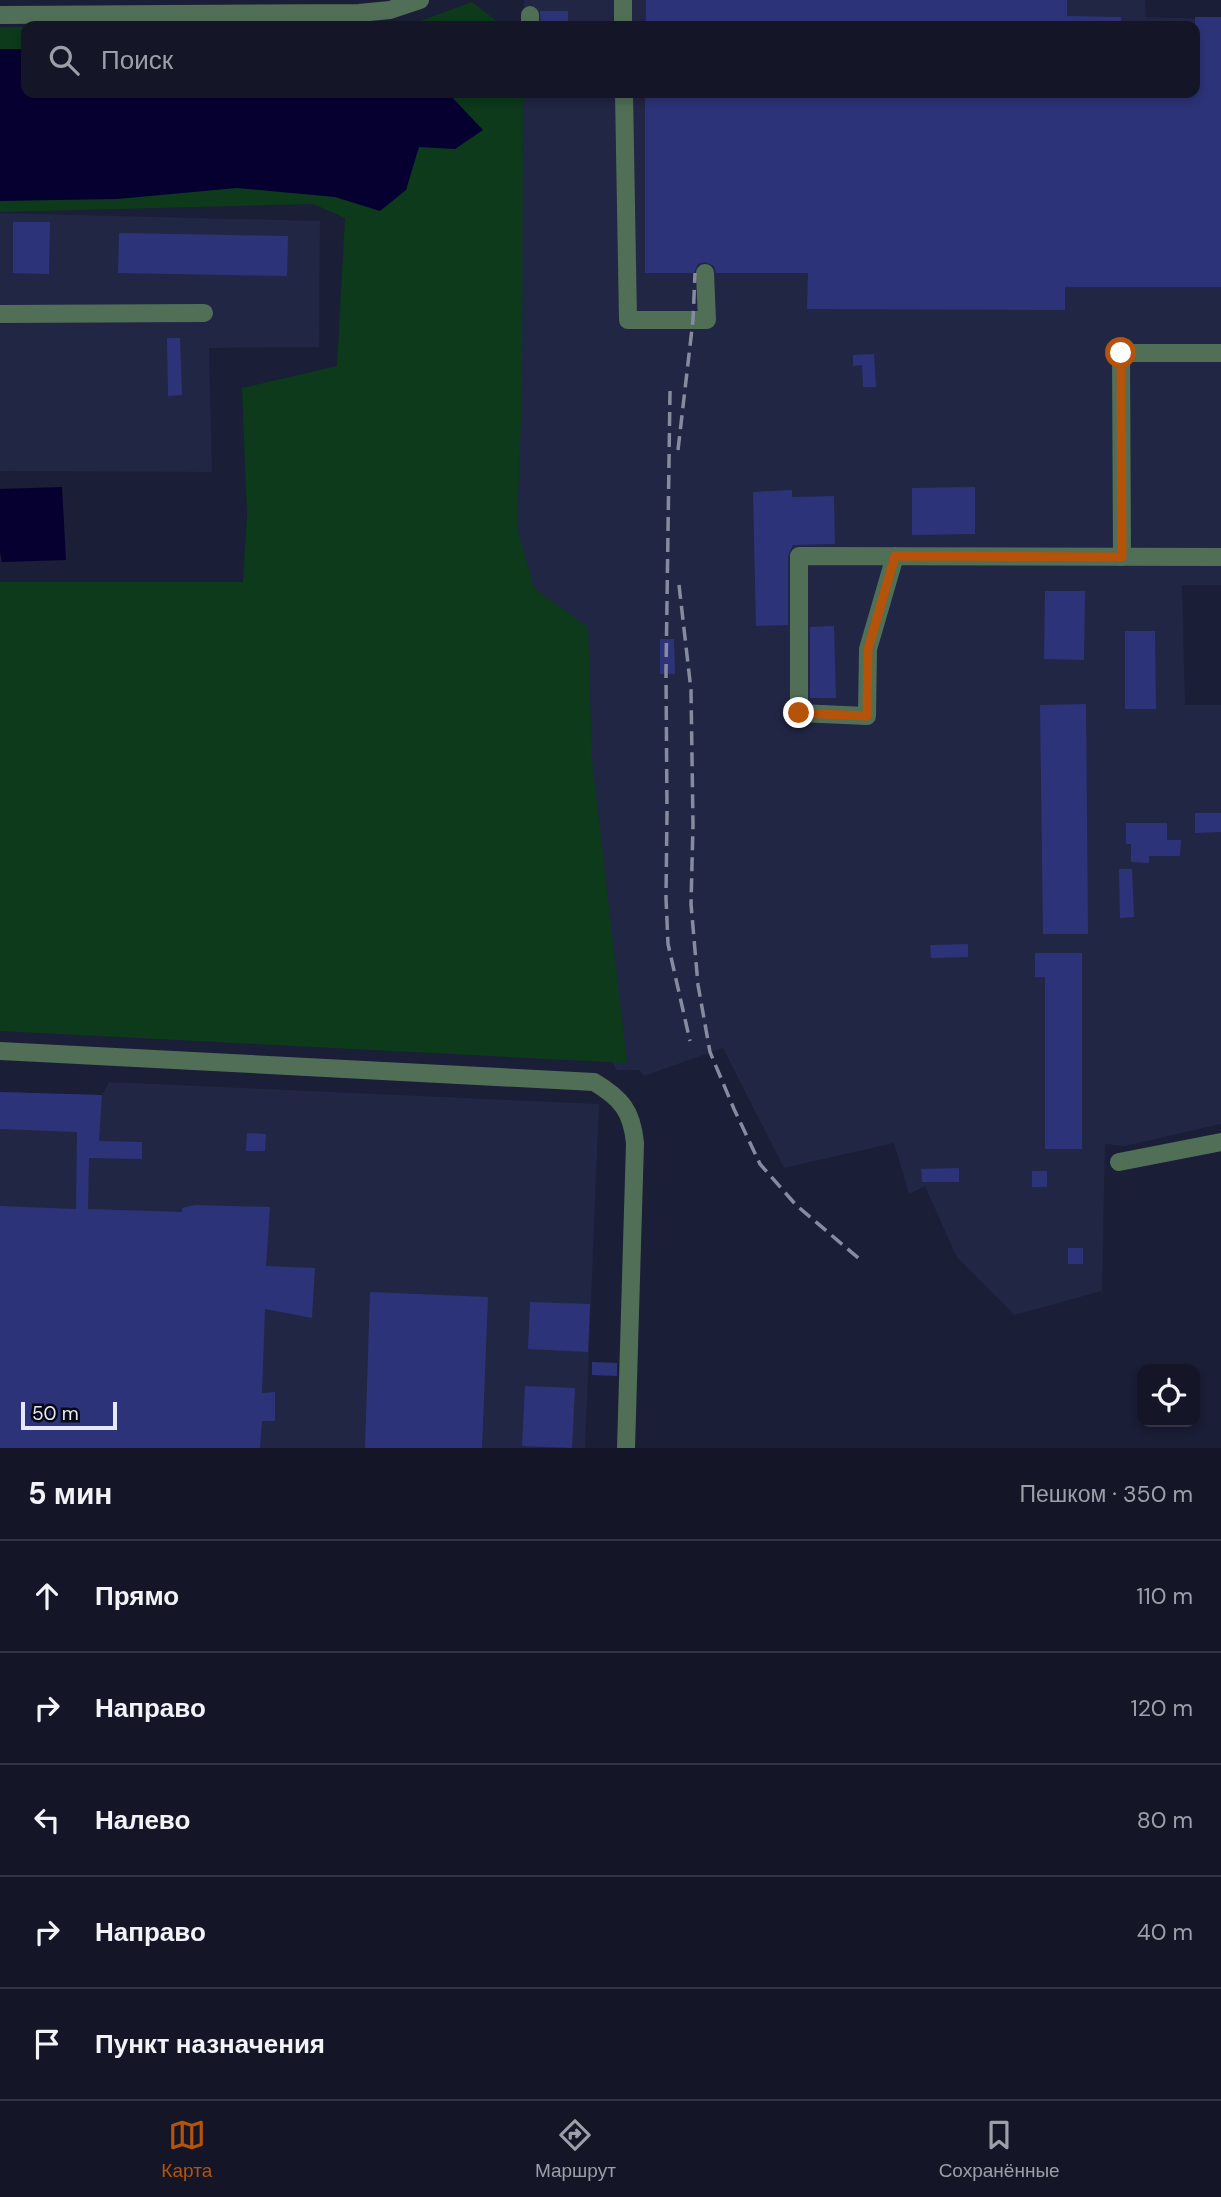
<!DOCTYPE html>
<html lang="ru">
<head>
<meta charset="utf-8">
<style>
  body { margin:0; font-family:"DM Sans",sans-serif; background:#212334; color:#f1f3f6 }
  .controls { position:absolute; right:21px; bottom:21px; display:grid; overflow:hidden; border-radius:14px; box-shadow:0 4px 10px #0003 }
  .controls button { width:63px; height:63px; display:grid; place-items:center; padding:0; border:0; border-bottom:2px solid #333545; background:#141628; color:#f1f3f6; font:35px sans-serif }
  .scale { position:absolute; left:21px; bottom:18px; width:96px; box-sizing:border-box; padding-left:7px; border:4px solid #e4e8f9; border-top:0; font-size:19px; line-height:24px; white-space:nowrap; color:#e4e8f9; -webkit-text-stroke:5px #070913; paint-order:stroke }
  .stop { position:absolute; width:21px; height:21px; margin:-16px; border:5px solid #b45309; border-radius:50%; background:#fff }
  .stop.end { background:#b45309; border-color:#fff; box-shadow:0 2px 7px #0008 }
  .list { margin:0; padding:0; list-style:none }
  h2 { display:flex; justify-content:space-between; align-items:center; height:91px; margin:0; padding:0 28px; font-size:30px }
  h2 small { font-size:23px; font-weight:400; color:#9d9fa8 }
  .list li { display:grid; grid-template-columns:46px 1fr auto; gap:21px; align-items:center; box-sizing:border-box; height:112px; padding:0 28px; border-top:2px solid #333545 }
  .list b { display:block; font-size:26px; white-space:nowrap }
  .list em { font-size:23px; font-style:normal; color:#9d9fa8 }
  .icon { flex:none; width:38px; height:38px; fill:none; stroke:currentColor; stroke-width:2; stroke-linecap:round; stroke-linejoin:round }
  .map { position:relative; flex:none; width:1221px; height:1448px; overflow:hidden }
  .search { position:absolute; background:#141628; box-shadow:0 4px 10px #0003; left:21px; right:21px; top:21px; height:77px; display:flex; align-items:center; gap:18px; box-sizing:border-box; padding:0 24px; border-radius:14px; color:#9d9fa8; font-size:26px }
  .sheet { height:651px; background:#141628 }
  nav { display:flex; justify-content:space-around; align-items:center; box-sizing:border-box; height:98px; border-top:2px solid #333545; background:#141628; font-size:19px; color:#9d9fa8 }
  nav a { display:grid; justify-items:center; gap:4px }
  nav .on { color:#b45309 }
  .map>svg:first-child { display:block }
</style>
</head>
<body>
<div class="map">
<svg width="1221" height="1448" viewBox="0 0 1221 1448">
  <rect width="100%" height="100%" fill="#1a1e36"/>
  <g fill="#212645">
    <polygon points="524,0 1145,0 1146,17 1221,19 1221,585 1182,585 1185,705 1221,705 1221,1124 1125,1146 1105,1144 1102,1291 1014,1315 956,1256 925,1186 909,1194 894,1143 784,1168 723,1048 644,1076 639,1070 617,1070 608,1055 510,524 520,309 523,93 1195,93 1195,26 524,26"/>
    <polygon points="0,213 320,221 319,347 209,348 212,472 0,471"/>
    <polygon points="109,1082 599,1104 585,1448 0,1448 0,1092 102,1095"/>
  </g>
  <g fill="#0c3a1b">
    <polygon points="472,2 503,26 336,26 412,24"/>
    <polygon points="0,27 26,27 26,93 523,93 522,389 517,527 534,588 588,627 592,760 627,1063 0,1031 0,582 243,582 247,515 242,388 337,366 345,218 313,204 0,212"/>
  </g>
  <g fill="#060031">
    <polygon points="0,49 26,49 26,93 448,93 483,130 455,149 419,147 406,190 380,211 335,197 237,188 117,199 0,201"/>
    <polygon points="62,487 66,560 2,562 0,553 0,489"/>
  </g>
  <g fill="#2d3378">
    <polygon points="646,0 1067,0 1067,16 1121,17 1121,26 646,26"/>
    <polygon points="540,11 568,11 568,26 541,26"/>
    <polygon points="1195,17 1221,17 1221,287 1065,287 1065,310 807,309 808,273 716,273 714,266 705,262 698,264 694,273 645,273 645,93 1195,93"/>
    <polygon points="13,222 50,222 49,274 13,273"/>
    <polygon points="119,233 288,236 287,276 118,273"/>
    <polygon points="167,338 180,338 182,395 168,396"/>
    <polygon points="874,354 876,387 863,387 862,365 853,366 853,355"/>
    <polygon points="975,487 975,534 912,535 912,488"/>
    <polygon points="792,490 792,497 834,496 835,544 793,545 788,556 788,625 756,626 753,492"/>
    <polygon points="1045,591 1085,591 1084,660 1044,659"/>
    <polygon points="834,626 836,698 810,698 810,627"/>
    <polygon points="1125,631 1155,631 1156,709 1125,709"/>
    <polygon points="660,639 674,639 675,674 660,674"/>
    <polygon points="1086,704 1088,934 1043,934 1040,705"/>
    <polygon points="1195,813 1221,813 1221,832 1195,833"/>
    <polygon points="1126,823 1167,823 1167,840 1181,840 1180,856 1149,856 1149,863 1131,862 1131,844 1126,844"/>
    <polygon points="1119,869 1132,869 1134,917 1120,918"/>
    <polygon points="968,944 968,957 931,958 930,945"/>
    <polygon points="1035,953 1082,953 1082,1149 1045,1149 1045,977 1035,977"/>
    <polygon points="0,1092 102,1095 99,1141 142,1142 142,1159 89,1158 88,1209 182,1212 182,1208 195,1205 270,1207 266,1266 315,1268 312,1318 265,1309 262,1393 275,1392 275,1421 262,1421 260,1448 0,1448 0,1206 76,1209 77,1132 0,1129"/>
    <polygon points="247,1133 266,1134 265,1151 246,1151"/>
    <polygon points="959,1168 959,1182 922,1182 921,1169"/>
    <rect x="1032" y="1171" width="15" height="16"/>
    <rect x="1068" y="1248" width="15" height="16"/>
    <polygon points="370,1292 488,1297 482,1448 365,1448"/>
    <polygon points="530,1302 590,1304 588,1352 528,1349"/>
    <polygon points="592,1362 617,1363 617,1376 592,1375"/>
    <polygon points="525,1386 575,1388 572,1448 522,1446"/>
  </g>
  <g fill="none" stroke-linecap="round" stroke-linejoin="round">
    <g stroke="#516f57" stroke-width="18">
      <polyline points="623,0 623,26"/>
      <polyline points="0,15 359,13 390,10 420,0"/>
      <polyline points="530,26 530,15"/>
      <polyline points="624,93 628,320 707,320 705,273"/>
      <polyline points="0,314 204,313"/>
      <polyline points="895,556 868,649 867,716 799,713 799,556 1221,557"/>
      <polyline points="1122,557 1121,353 1221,353"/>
      <path d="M0,1051L594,1082C621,1098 632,1111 635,1143L626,1448"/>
      <polyline points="1119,1162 1221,1142"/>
    </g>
    <g stroke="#878b9f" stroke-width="3.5" stroke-dasharray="14 7" stroke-linecap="butt">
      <polyline points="670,391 666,672 667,813 666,898 668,944 690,1041"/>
      <polyline points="678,450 693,320 695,273"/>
      <polyline points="679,585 691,690 693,825 691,904 698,985 710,1052 734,1109 760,1164 796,1205 863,1262"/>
    </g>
  </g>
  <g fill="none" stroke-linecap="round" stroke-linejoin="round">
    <polyline stroke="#b45309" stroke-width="9" points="799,713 867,716 868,649 895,556 1122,557 1121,353"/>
  </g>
</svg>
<div class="controls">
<button><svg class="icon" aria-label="locate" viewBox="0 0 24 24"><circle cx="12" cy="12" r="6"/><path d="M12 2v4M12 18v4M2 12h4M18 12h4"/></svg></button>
</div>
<div class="scale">50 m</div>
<div class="stop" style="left:1121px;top:353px"></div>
<div class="stop end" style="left:799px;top:713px"></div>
<div class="search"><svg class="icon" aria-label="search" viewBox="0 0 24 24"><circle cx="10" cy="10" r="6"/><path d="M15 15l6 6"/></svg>Поиск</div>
</div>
<section class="sheet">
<h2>5 мин<small>Пешком · 350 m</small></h2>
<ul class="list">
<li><svg class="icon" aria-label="ahead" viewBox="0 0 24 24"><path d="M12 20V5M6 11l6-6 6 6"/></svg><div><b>Прямо</b></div><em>110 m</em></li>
<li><svg class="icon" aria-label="right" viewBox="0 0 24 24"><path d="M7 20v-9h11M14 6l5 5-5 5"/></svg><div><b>Направо</b></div><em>120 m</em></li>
<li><svg class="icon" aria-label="left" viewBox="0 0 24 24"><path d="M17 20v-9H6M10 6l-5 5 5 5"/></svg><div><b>Налево</b></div><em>80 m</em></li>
<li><svg class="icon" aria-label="right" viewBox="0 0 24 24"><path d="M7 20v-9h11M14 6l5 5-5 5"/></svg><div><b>Направо</b></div><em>40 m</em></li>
<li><svg class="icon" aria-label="arrive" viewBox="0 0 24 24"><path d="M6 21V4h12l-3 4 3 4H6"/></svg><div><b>Пункт назначения</b></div></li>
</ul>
</section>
<nav>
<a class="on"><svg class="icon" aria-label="map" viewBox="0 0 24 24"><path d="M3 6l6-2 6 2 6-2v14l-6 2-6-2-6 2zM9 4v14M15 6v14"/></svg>Карта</a>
<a><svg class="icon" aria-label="directions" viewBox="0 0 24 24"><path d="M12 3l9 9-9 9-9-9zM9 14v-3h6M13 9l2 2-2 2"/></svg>Маршрут</a>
<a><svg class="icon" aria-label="saved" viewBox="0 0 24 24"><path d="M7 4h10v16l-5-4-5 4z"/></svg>Сохранённые</a>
</nav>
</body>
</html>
